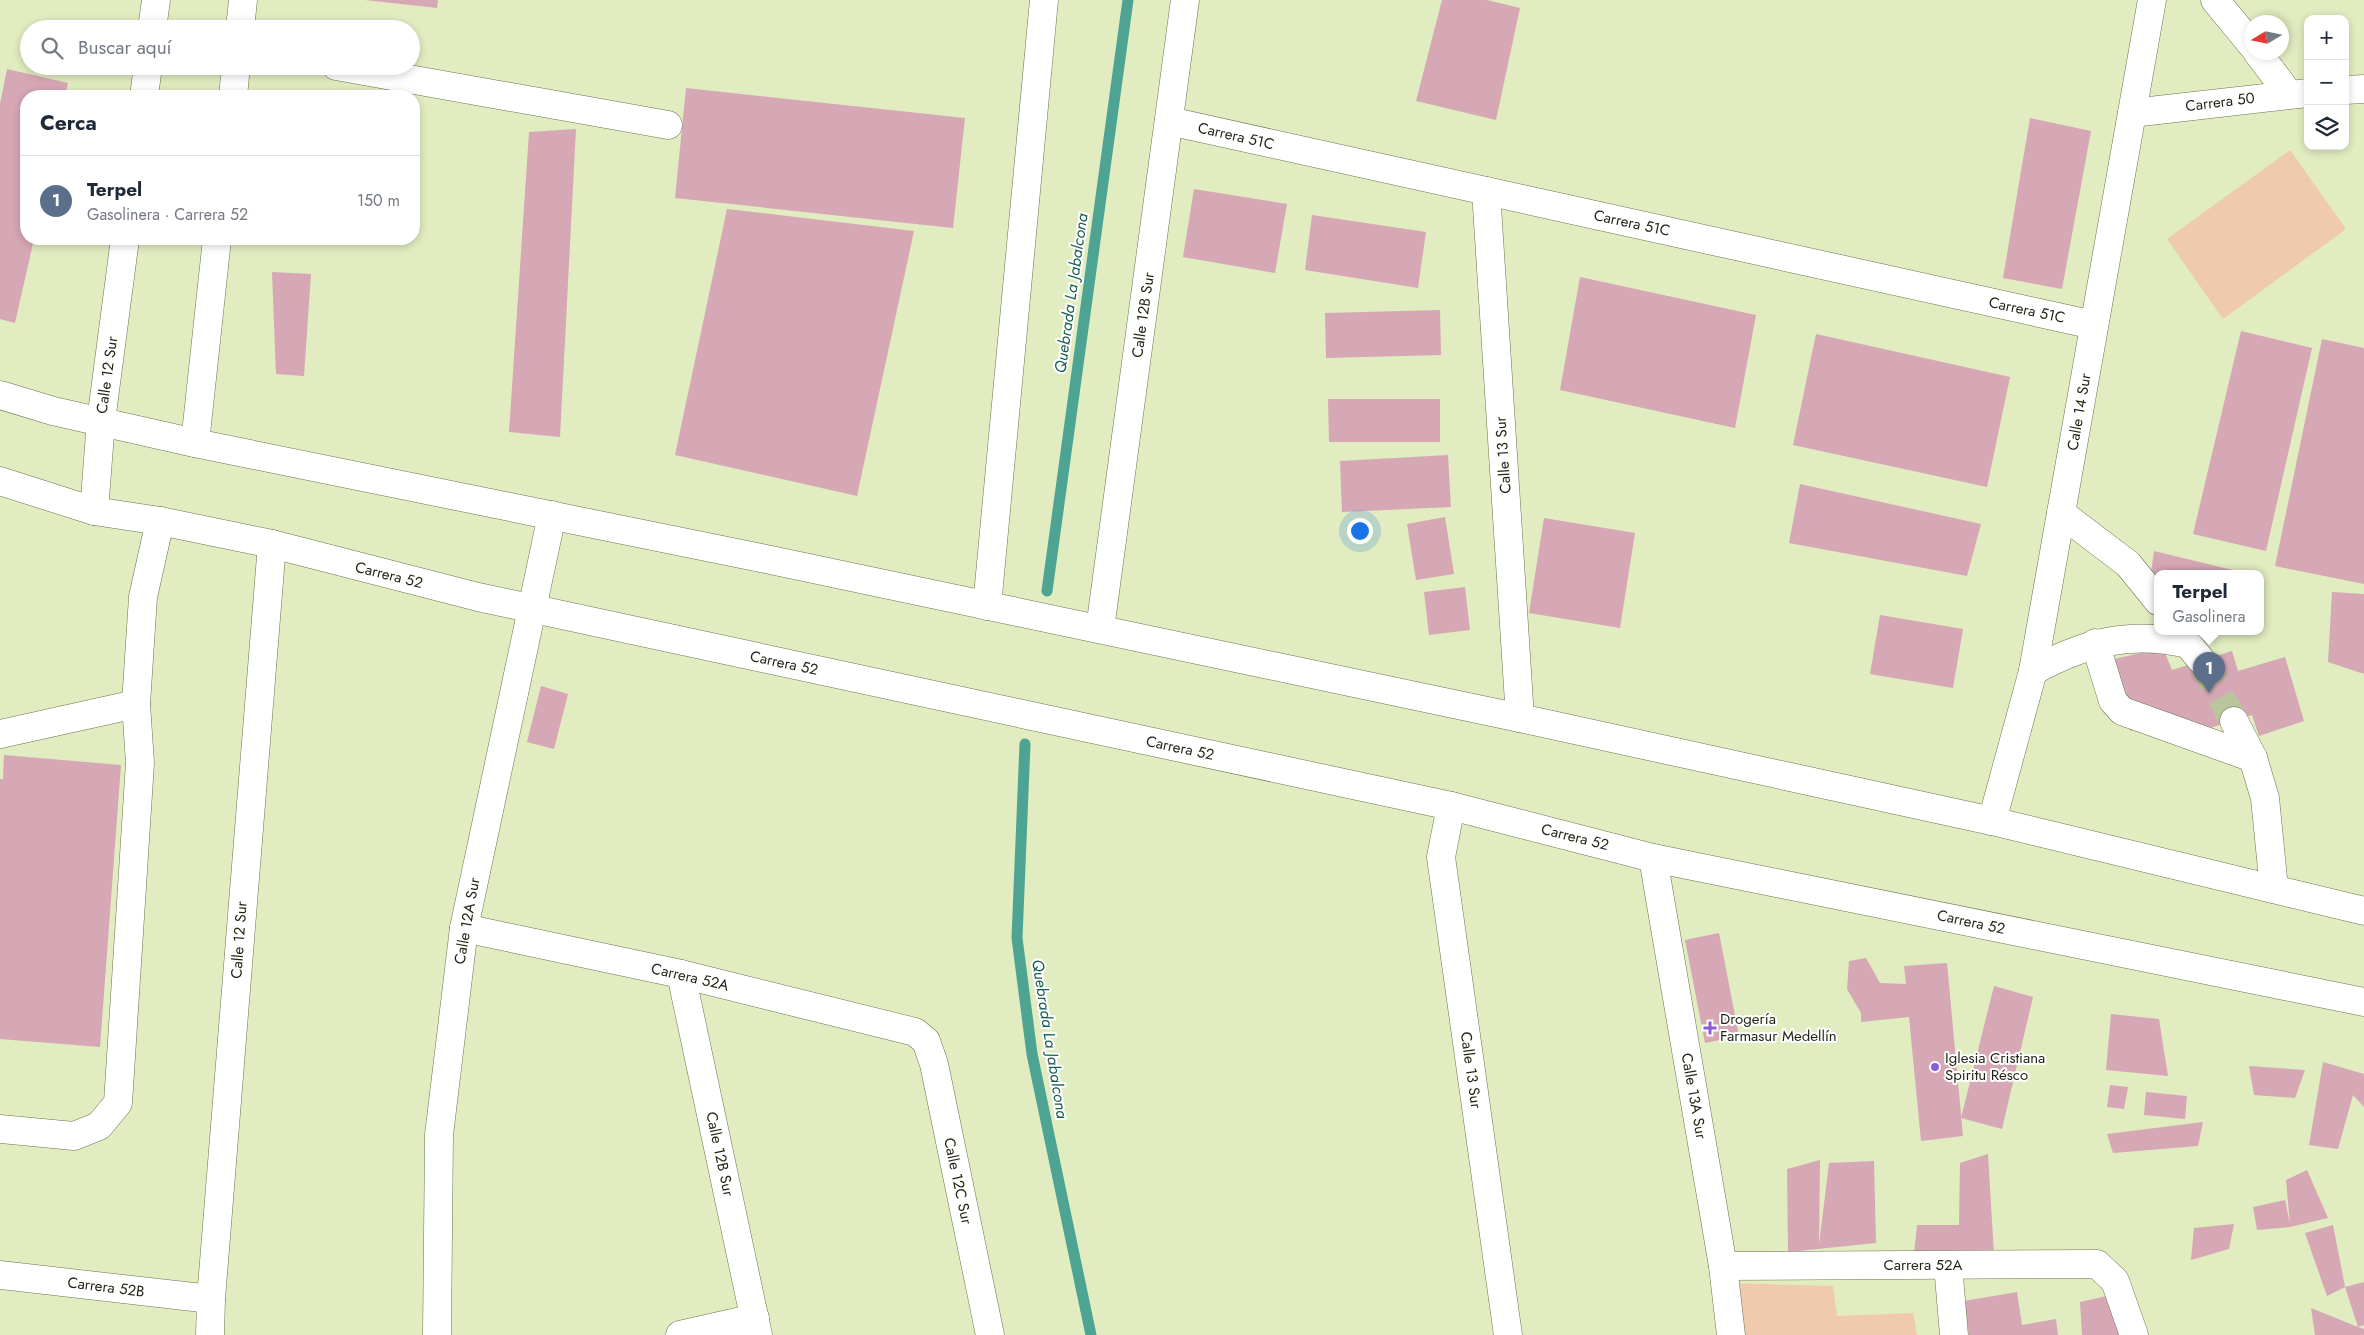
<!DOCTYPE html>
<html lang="es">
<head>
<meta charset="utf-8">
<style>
  body { margin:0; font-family:Jost,sans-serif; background:#f6f6f7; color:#1f2937 }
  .controls { position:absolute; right:15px; top:15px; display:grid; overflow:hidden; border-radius:10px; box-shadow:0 2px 8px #0003 }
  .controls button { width:45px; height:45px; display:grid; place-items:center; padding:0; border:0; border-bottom:1px solid #e0e1e3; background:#fff; color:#1f2937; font:25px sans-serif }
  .compass { position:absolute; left:2244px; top:15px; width:45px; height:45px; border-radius:50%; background:#fff; box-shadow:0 2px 8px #0003; rotate:260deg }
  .you { position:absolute; left:1359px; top:530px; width:18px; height:18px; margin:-12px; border:4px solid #fff; border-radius:50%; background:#1a73e8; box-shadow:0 0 0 8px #1a73e833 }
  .badge { display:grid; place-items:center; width:32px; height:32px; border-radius:50%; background:#0b8043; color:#fff; font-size:16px; font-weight:700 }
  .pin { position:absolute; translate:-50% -41px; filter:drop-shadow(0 1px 2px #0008) }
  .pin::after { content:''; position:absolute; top:26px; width:18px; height:15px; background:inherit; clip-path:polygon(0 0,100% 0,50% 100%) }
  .popup { position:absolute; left:2154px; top:570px; width:110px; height:65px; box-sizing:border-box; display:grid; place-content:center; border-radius:10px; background:#fff; filter:drop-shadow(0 1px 4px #0005); font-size:16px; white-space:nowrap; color:#747a83 }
  .popup b { font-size:19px; color:#1f2937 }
  .popup::after { content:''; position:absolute; left:50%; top:100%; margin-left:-10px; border:10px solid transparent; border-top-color:#fff }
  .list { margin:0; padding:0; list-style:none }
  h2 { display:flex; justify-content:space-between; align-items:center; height:65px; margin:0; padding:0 20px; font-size:21px }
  h2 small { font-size:16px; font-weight:400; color:#747a83 }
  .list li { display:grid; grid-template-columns:32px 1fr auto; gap:15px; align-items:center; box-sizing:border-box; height:90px; padding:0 20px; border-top:1px solid #e0e1e3 }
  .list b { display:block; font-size:19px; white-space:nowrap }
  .list p { margin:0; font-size:16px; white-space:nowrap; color:#747a83 }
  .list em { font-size:16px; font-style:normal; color:#747a83 }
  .icon { flex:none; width:28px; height:28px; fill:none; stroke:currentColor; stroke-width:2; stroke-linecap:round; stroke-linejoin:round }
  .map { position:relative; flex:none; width:2364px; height:1335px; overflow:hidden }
  .search { position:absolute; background:#fff; box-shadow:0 2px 8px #0003; left:20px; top:20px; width:400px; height:55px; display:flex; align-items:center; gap:12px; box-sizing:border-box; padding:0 18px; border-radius:28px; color:#747a83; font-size:19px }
  .panel { position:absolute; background:#fff; box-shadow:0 2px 8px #0003; left:20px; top:90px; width:400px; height:155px; border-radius:20px }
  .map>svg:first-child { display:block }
</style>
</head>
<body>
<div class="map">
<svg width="2364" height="1335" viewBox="0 0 2364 1335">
  <rect width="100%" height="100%" fill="#e1ecc0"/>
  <g fill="#efcaae">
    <polygon points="2290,150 2346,229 2223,319 2167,239"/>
    <polygon points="1728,1283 1833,1286 1837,1316 1913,1313 1917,1335 1737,1335"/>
  </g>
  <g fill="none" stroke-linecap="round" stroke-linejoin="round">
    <g stroke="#4ea493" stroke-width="11">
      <polyline points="1047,591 1128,0"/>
      <polyline points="1025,744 1017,938 1032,1054 1091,1335"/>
    </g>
  </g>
  <g fill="#d6a7b5">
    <polygon points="365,0 438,0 437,8"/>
    <polygon points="1442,0 1487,0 1520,8 1496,120 1416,101"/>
    <polygon points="7,69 68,83 65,96 26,96 26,239 34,239 15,323 0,319 0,104"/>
    <polygon points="686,88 965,118 953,228 675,198"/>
    <polygon points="2030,118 2091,131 2062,289 2003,278"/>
    <polygon points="576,129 560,437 509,432 529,132"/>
    <polygon points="1194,189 1287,204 1275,273 1183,257"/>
    <polygon points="727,209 914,231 857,496 675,455"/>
    <polygon points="1312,215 1426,232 1418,288 1305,270"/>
    <polygon points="272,272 311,274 304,376 276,374"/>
    <polygon points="1580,277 1756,315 1735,428 1560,390"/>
    <polygon points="1440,310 1441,355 1326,358 1325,313"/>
    <polygon points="2241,331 2312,348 2266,551 2193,534"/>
    <polygon points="1816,334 2010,377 1987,487 1793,445"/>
    <polygon points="2322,339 2364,348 2364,584 2275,566"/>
    <polygon points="1328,399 1440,399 1440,442 1329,442"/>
    <polygon points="1448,455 1451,507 1342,512 1340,461"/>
    <polygon points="1800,484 1981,524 1967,576 1789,543"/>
    <polygon points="1445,517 1454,574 1416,580 1407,524"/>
    <polygon points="1544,518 1635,533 1620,628 1529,613"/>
    <polygon points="2154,551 2241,572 2240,574 2158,574 2158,589 2149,587"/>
    <polygon points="1465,587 1470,630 1429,635 1424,592"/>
    <polygon points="2332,592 2364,594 2364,674 2328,662"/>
    <polygon points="1880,615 1963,629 1953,688 1870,674"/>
    <polygon points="2163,648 2172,670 2232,651 2238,671 2285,657 2304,721 2259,736 2252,715 2190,734 2185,718 2130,731 2114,659"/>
    <polygon points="541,686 568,694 554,749 527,742"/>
    <polygon points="4,755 121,765 100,1047 0,1039 0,779 3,779"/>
    <polygon points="1719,933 1739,1036 1705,1043 1685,940"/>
    <polygon points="1866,958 1880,983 1906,984 1904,966 1947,963 1963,1136 1921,1141 1909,1017 1861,1022 1861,1013 1847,989 1849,961"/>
    <polygon points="1994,986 2033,997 2002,1129 1961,1118"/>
    <polygon points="2111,1014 2159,1019 2168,1076 2106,1070"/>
    <polygon points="2323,1062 2364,1074 2364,1107 2353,1095 2338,1149 2309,1145"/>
    <polygon points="2249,1066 2305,1070 2295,1098 2254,1095"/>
    <polygon points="2110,1085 2128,1087 2124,1109 2107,1107"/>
    <polygon points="2146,1092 2187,1096 2185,1119 2144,1115"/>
    <polygon points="2203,1122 2198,1146 2113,1153 2107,1134"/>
    <polygon points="1988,1154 1994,1255 1914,1254 1917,1225 1959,1225 1960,1163"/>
    <polygon points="1820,1160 1819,1245 1829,1163 1874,1161 1876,1243 1788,1252 1787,1169"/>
    <polygon points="2307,1170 2328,1218 2290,1227 2257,1230 2253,1207 2285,1200 2290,1224 2286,1180"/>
    <polygon points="2234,1224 2229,1249 2191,1260 2194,1228"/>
    <polygon points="2333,1225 2345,1287 2327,1296 2305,1233"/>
    <polygon points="2364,1282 2364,1325 2358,1327 2364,1329 2364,1335 2315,1335 2311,1308 2358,1327 2345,1287"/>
    <polygon points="2017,1292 2022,1325 2056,1319 2058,1335 1969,1335 1964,1301"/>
    <polygon points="2107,1296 2122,1335 2082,1335 2080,1302"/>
  </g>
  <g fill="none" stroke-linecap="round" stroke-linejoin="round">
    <polyline stroke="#bac49d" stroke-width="28" stroke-dasharray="28 14" stroke-linecap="butt" points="2201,660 2234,721"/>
    <g stroke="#6b744c" stroke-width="29">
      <g id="minor">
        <polyline points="2215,0 2252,45"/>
        <polyline points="2257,52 2289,94"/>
        <polyline points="336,66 668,125"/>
        <polyline points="2345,90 2364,89"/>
        <polyline points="2132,113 2308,93"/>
        <polyline points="1169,121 2094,325"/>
        <polyline points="1486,191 1520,718"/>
        <polyline points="2061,513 2128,564 2158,601"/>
        <polyline points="987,606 1044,0"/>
        <polyline points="1100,629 1185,0"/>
        <polyline points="2095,643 2113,701 2122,711 2253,758"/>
        <path d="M2033,671C2084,643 2130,630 2188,644L2201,660"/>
        <polyline points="2234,721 2253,758 2265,798 2274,889"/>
        <polyline points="0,734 136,704"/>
        <polyline points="1451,806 1441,857 1508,1335"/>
        <polyline points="1992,821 2033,671 2152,0"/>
        <polyline points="1653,858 1723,1266 1731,1335"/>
        <polyline points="464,928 681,974 915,1032 926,1041 934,1064 990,1335"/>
        <polyline points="681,974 758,1335"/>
        <polyline points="0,1129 74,1136 99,1126 118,1103 140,763 136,704 143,597 160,521"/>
        <polyline points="1948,1265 1954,1335"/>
        <polyline points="1723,1266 2097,1264 2115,1281 2134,1335"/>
        <polyline points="0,1275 211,1299"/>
        <polyline points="210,1335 211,1299 272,544"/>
        <polyline points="437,1335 439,1135 464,928 552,515"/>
        <polyline points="680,1335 755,1318"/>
      </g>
    </g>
    <g stroke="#6b744c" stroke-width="29">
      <g id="major">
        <polyline points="152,29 156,0"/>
        <polyline points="240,29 243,0"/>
        <polyline points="144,96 148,66"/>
        <polyline points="233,96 236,66"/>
        <polyline points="0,395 53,411 195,443 761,558 1520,718 1992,821 2364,911"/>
        <polyline points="195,443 217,239"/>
        <polyline points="0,481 94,511 160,521 272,544 478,597 1451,806 1653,858 2364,1002"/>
        <polyline points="94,511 101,421 125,239"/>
      </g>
    </g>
    <use href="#minor" stroke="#fff" stroke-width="28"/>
    <use href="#major" stroke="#fff" stroke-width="28"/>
  </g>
  <g fill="#8a5cd5" stroke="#fff" stroke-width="2">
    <path d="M1707.5 1020.5h5v5h5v5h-5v5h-5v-5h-5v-5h5z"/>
    <circle cx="1935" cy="1067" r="5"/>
  </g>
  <g text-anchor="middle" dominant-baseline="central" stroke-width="4" stroke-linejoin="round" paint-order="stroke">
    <g font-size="15" fill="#1f2312" stroke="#fff">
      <text transform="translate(2220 102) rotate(-7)">Carrera 50</text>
      <text transform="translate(1236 136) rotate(13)">Carrera 51C</text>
      <text transform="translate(1632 223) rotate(12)">Carrera 51C</text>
      <text transform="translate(2027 310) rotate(12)">Carrera 51C</text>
      <text transform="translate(1143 315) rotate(-82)">Calle 12B Sur</text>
      <text transform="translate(107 375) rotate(-82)">Calle 12 Sur</text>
      <text transform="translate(2079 412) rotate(-80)">Calle 14 Sur</text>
      <text transform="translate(1503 455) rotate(-94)">Calle 13 Sur</text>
      <text transform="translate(389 575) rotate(14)">Carrera 52</text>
      <text transform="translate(784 663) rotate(12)">Carrera 52</text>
      <text transform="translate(1180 748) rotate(12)">Carrera 52</text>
      <text transform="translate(1575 837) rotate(14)">Carrera 52</text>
      <text transform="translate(467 921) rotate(-80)">Calle 12A Sur</text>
      <text transform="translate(1971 922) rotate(12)">Carrera 52</text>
      <text transform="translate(239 940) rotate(-86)">Calle 12 Sur</text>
      <text transform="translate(690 977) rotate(13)">Carrera 52A</text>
      <text transform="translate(1471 1070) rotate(82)">Calle 13 Sur</text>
      <text transform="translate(1694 1096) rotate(80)">Calle 13A Sur</text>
      <text transform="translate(720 1154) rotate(78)">Calle 12B Sur</text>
      <text transform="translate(958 1181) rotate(78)">Calle 12C Sur</text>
      <text x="1923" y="1265">Carrera 52A</text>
      <text transform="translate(106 1287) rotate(7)">Carrera 52B</text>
    </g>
    <g font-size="15" fill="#1f2312" stroke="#fff" text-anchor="start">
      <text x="1720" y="1019">Drogería<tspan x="1720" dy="17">Farmasur Medellín</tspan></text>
      <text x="1945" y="1058">Iglesia Cristiana<tspan x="1945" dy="17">Spiritu Résco</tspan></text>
    </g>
    <g font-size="16" font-style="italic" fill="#185e51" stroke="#fff">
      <text transform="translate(1071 293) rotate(-82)">Quebrada La Jabalcona</text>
      <text transform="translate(1050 1039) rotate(81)">Quebrada La Jabalcona</text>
    </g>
  </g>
</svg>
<div class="controls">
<button>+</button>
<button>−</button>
<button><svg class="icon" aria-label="layers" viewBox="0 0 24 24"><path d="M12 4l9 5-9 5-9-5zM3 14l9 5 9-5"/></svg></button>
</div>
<svg class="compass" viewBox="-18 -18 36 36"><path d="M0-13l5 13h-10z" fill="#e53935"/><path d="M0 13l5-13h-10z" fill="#747a83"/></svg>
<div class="you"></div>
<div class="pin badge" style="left:2209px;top:693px;background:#5c6f8a">1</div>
<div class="popup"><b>Terpel</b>Gasolinera</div>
<div class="search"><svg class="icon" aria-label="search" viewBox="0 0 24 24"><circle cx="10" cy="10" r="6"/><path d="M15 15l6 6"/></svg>Buscar aquí</div>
<section class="panel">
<h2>Cerca<small></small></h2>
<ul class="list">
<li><span class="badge" style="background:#5c6f8a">1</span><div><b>Terpel</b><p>Gasolinera · Carrera 52</p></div><em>150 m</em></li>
</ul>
</section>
</div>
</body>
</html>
